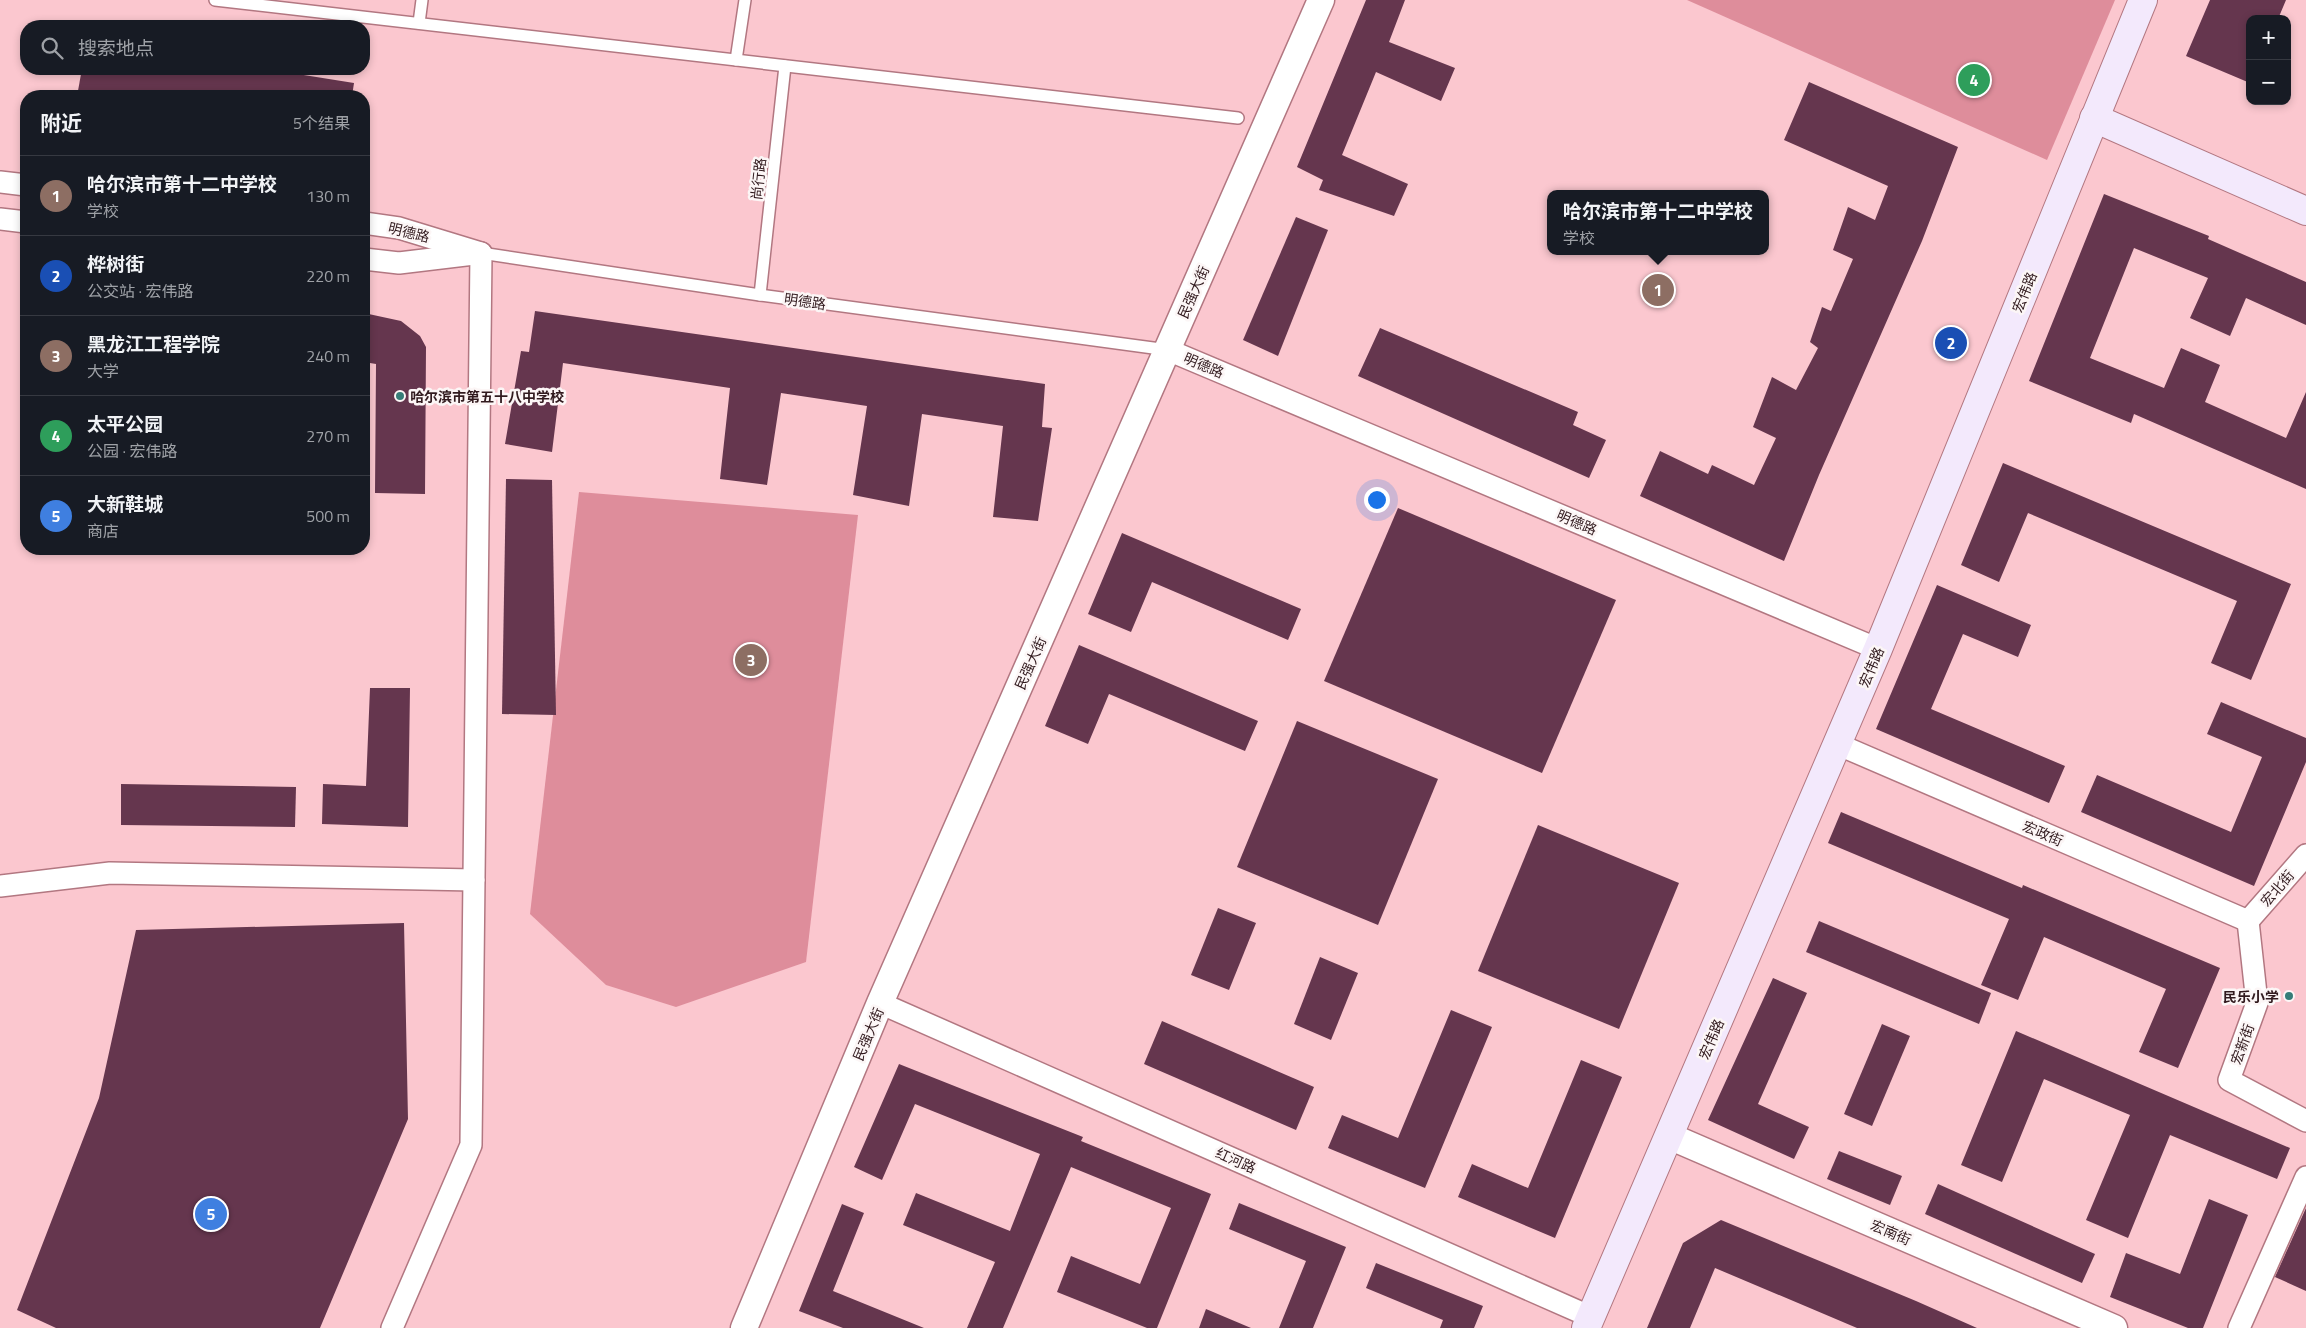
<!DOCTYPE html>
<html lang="zh">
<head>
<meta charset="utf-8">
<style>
  body { margin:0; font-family:"Titillium Web","Noto Sans SC",sans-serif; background:#20242c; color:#f1f3f6 }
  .controls { position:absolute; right:15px; top:15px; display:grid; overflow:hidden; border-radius:10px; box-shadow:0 2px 8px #0003 }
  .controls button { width:45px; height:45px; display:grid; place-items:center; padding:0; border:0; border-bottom:1px solid #363941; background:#171b24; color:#f1f3f6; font:25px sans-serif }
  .you { position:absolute; left:1376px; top:499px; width:18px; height:18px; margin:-12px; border:4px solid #fff; border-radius:50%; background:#1a73e8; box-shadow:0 0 0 8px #1a73e833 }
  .badge { display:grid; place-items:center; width:32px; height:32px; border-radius:50%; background:#0b8043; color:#fff; font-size:16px; font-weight:700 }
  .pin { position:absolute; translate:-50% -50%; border:2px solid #fff; box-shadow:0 1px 5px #0006 }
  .popup { position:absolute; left:1547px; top:190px; width:222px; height:65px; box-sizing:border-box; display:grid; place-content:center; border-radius:10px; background:#171b24; filter:drop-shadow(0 1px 4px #0005); font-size:16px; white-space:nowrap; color:#9ea1a6 }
  .popup b { font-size:19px; color:#f1f3f6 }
  .popup::after { content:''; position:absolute; left:50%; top:100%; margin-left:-10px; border:10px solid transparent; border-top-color:#171b24 }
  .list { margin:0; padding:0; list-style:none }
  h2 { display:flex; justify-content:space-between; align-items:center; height:65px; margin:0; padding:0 20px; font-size:21px }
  h2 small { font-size:16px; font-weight:400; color:#9ea1a6 }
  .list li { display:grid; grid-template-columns:32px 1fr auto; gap:15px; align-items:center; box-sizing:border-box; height:80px; padding:0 20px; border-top:1px solid #363941 }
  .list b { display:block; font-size:19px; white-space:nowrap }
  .list p { margin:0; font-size:16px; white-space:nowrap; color:#9ea1a6 }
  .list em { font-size:16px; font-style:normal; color:#9ea1a6 }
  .icon { flex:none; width:28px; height:28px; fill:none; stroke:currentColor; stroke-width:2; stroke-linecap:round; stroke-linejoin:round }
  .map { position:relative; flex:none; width:2306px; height:1328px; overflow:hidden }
  .search { position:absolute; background:#171b24; box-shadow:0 2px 8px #0003; left:20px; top:20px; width:350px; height:55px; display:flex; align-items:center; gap:12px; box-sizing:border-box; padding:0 18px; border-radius:20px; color:#9ea1a6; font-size:19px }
  .panel { position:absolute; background:#171b24; box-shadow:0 2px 8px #0003; left:20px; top:90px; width:350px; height:465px; border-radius:20px }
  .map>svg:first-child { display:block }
</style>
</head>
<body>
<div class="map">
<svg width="2306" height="1328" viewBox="0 0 2306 1328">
  <rect width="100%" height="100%" fill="#fbc7cf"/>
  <g fill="#de8d9b">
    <polygon points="1687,0 2115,0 2047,160"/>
    <polygon points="579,492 858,515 806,962 676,1007 606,985 530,914"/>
  </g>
  <g fill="#65364e">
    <polygon points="1366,0 1405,0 1389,42 1455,68 1441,101 1376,72 1342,155 1408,184 1394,216 1319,190 1323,180 1297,167"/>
    <polygon points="2210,0 2286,0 2278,19 2250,19 2250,83 2186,56"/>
    <polygon points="82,69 266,69 354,83 352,96 77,96"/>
    <polygon points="1809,82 1958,147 1922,241 1819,475 1784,561 1640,496 1660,451 1708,474 1712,465 1754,485 1776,438 1753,427 1772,377 1796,390 1818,348 1810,342 1822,307 1831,311 1853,259 1833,250 1848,207 1875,220 1888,186 1784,140"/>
    <polygon points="2104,194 2209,236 2208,239 2306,282 2306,325 2246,298 2230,336 2190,318 2208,278 2134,248 2090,358 2164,388 2181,348 2220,365 2205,402 2286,438 2306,392 2306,489 2134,414 2131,423 2029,381"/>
    <polygon points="1296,217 1328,230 1278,356 1243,340"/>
    <polygon points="535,311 1045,384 1042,427 1052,428 1038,521 993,517 1003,426 922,414 909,506 853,495 867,406 781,393 767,485 720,479 730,388 563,363 552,452 505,444 521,351 529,352"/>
    <polygon points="364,313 401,321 420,336 426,347 425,494 375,493 376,364 364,362"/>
    <polygon points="1380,328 1578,412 1573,425 1606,440 1589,478 1358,376"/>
    <polygon points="2003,463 2291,584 2251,680 2211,663 2237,601 2028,513 1999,582 1961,565"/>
    <polygon points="506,479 552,480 556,715 502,714"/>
    <polygon points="1398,508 1616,600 1542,773 1324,681"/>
    <polygon points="1122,533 1301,609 1288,640 1152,582 1131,632 1088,614"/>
    <polygon points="1937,585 2031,625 2018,657 1963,634 1931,709 2065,766 2049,803 1876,729"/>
    <polygon points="1079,645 1258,721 1245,751 1109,694 1088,744 1045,726"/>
    <polygon points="370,688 410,688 408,827 322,824 323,784 366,786"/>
    <polygon points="2221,702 2306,738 2306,762 2254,886 2081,812 2097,775 2231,832 2262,757 2207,734"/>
    <polygon points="1297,721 1438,779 1378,925 1237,867"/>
    <polygon points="121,784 296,787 295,827 121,825"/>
    <polygon points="1841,812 2022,888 2023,885 2220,968 2178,1068 2139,1052 2166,989 2044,937 2018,1000 1981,985 2009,919 1828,843"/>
    <polygon points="1538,825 1679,883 1619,1029 1478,971"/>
    <polygon points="1218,908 1256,923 1229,990 1191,975"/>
    <polygon points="1819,921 1991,993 1979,1024 1806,952"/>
    <polygon points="404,923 408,1119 320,1328 56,1328 17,1310 99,1098 136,930"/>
    <polygon points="1320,957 1358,973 1331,1040 1294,1024"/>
    <polygon points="1773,978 1807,993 1758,1104 1809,1127 1794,1159 1708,1120"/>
    <polygon points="1451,1010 1492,1027 1425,1188 1328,1148 1342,1115 1398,1138"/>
    <polygon points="1162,1021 1314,1087 1296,1130 1144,1064"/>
    <polygon points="1882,1024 1910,1036 1872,1126 1844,1114"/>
    <polygon points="2016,1031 2290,1148 2277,1179 2170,1135 2128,1238 2086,1220 2130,1115 2044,1079 2002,1182 1961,1165"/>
    <polygon points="1581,1060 1622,1077 1555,1238 1458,1197 1472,1164 1528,1188"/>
    <polygon points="899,1064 1083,1137 1081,1141 1211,1194 1157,1328 1147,1328 1057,1292 1071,1256 1140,1284 1171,1208 1071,1167 1003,1328 967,1328 995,1262 903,1225 916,1193 1010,1231 1040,1154 915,1104 882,1180 854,1167"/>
    <polygon points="1839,1151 1902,1176 1890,1205 1827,1179"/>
    <polygon points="1938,1184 2095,1254 2082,1283 1925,1214"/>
    <polygon points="2209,1199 2248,1215 2203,1328 2188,1328 2110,1297 2126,1253 2180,1274"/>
    <polygon points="1239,1203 1346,1247 1313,1328 1279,1328 1306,1261 1229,1229"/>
    <polygon points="842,1204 864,1213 833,1291 924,1328 843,1328 799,1311"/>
    <polygon points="2306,1208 2306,1291 2275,1277"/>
    <polygon points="1721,1220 1916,1301 1977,1328 1857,1328 1715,1268 1690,1328 1647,1328 1683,1243"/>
    <polygon points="1376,1263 1483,1306 1474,1328 1440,1328 1443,1320 1366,1288"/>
    <polygon points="1206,1309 1251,1328 1199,1328"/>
  </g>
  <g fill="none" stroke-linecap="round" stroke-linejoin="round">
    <g stroke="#b27781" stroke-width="14">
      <g id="service">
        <polyline points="215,0 1238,118"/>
        <polyline points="419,23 422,0"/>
        <polyline points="736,60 745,0"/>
        <polyline points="481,253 760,295 1168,350"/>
        <polyline points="760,295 785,66"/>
      </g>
    </g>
    <g stroke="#b27781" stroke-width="24">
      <g id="minor">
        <polyline points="0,182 26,185"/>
        <polyline points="0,219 26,222"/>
        <polyline points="364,223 399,228 481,253"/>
        <polyline points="364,259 399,263 474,254"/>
        <polyline points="1168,350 1878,649"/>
        <polyline points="1837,744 2248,921"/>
        <polyline points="0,886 110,873 474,880"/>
        <polyline points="2248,921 2257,1003 2229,1080 2306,1121"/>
        <polyline points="2248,921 2306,855"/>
        <polyline points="880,1003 1591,1317"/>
        <polyline points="392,1328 471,1145 481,253"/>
        <polyline points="2239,1328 2306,1177"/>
      </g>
    </g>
    <g stroke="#b27781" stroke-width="29">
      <g id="tertiary">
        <polyline points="1669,1136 2114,1328"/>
        <polyline points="744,1328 880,1003 1321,0"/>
      </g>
    </g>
    <g stroke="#b27781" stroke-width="30">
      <g id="secondary">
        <polyline points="2094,118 2306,211"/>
        <polyline points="1586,1328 1878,649 2143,0"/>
      </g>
    </g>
    <use href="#service" stroke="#fff" stroke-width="11"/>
    <use href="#minor" stroke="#fff" stroke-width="21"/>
    <use href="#tertiary" stroke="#fff" stroke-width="26"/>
    <use href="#secondary" stroke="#f3e9fc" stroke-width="28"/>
  </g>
  <g fill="#367d78" stroke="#fcf6f6" stroke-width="2">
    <circle cx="400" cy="396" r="5"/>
    <circle cx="2289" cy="996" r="5"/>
  </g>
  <g text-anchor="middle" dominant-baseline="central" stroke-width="5" stroke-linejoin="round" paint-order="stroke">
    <g font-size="14" fill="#311a1e" stroke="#fcf6f6">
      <text transform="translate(758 179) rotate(-84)">尚行路</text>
      <text transform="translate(409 232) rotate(14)">明德路</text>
      <text transform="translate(1193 292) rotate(-66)">民强大街</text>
      <text transform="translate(2024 292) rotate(-68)">宏伟路</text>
      <text transform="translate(805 301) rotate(8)">明德路</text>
      <text transform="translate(1204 365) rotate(23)">明德路</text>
      <text transform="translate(1577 522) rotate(23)">明德路</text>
      <text transform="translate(1030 663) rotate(-66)">民强大街</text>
      <text transform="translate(1871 667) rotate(-67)">宏伟路</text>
      <text transform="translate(2043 833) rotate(23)">宏政街</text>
      <text transform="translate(2277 888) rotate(-49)">宏北街</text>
      <text transform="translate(868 1034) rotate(-67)">民强大街</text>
      <text transform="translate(1711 1039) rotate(-67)">宏伟路</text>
      <text transform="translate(2242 1044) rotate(-70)">宏新街</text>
      <text transform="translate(1236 1160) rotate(24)">红河路</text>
      <text transform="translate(1891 1232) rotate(23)">宏南街</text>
    </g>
    <g font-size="14" font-weight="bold" fill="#311a1e" stroke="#fcf6f6" text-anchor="start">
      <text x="410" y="396">哈尔滨市第五十八中学校</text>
      <text x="2279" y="996" text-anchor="end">民乐小学</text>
    </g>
  </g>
</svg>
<div class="controls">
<button>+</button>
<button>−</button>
</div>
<div class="you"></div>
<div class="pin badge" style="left:1658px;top:290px;background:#8d6e63">1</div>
<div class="popup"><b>哈尔滨市第十二中学校</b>学校</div>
<div class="pin badge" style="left:1951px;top:343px;background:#1a4fb4">2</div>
<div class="pin badge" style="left:751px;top:660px;background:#8d6e63">3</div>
<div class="pin badge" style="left:1974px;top:80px;background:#2e9e5b">4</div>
<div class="pin badge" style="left:211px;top:1214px;background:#3f7fe0">5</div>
<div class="search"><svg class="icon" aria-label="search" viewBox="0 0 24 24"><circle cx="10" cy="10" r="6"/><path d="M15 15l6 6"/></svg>搜索地点</div>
<section class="panel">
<h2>附近<small>5个结果</small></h2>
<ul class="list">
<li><span class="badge" style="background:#8d6e63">1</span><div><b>哈尔滨市第十二中学校</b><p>学校</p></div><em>130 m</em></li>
<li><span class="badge" style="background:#1a4fb4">2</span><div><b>桦树街</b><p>公交站 · 宏伟路</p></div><em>220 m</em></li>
<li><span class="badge" style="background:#8d6e63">3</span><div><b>黑龙江工程学院</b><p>大学</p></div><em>240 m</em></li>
<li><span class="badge" style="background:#2e9e5b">4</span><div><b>太平公园</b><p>公园 · 宏伟路</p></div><em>270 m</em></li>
<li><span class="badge" style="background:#3f7fe0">5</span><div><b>大新鞋城</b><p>商店</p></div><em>500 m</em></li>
</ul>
</section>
</div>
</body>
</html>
